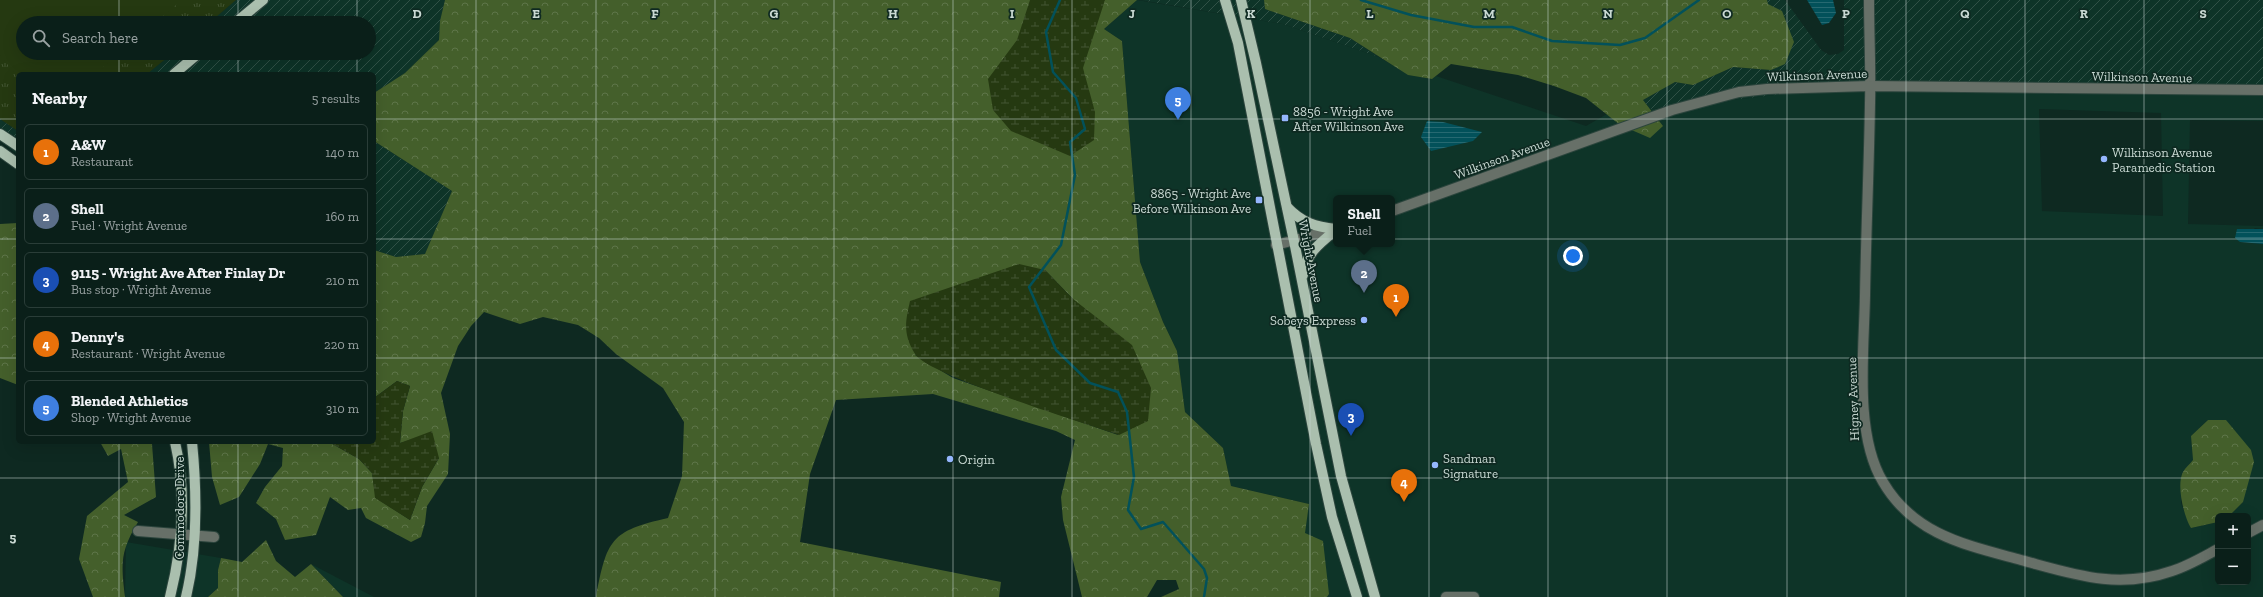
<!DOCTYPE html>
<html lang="en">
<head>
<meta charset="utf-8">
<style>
  body { margin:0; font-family:"Zilla Slab",serif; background:#182c26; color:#f1f3f6 }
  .controls { position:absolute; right:12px; bottom:12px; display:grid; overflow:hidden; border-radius:6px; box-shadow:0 4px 16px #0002 }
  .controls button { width:36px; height:36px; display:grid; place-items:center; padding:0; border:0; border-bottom:1px solid #2a3d38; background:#0a1f19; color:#f1f3f6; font:20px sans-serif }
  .you { position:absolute; left:1573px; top:256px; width:14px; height:14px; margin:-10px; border:3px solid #fff; border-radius:50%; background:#1a73e8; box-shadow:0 0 0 6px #1a73e833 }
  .badge { display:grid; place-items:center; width:26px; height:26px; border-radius:50%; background:#b45309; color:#fff; font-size:13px; font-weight:700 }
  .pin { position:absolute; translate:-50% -33px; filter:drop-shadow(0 1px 2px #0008) }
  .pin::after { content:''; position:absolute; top:21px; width:14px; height:12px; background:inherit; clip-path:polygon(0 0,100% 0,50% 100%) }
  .popup { position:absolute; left:1333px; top:195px; width:62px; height:52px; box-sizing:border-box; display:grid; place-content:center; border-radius:6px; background:#0a1f19; filter:drop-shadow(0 1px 3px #0005); font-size:13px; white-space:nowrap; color:#99a2a2 }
  .popup b { font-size:15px; color:#f1f3f6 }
  .popup::after { content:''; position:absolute; left:50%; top:100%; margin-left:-8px; border:8px solid transparent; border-top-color:#0a1f19 }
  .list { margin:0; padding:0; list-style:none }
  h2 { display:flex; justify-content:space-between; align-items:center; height:52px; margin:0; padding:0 16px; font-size:17px }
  h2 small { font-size:13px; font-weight:400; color:#99a2a2 }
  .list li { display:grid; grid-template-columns:26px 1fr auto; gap:12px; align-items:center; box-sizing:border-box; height:56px; margin:0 8px 8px; padding:0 8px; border:1px solid #2a3d38; border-radius:6px }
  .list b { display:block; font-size:15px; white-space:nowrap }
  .list p { margin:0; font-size:13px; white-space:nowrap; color:#99a2a2 }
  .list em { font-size:13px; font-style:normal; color:#99a2a2 }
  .icon { flex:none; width:22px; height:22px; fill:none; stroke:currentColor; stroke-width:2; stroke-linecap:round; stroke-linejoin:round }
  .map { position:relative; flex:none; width:2263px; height:597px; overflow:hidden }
  .search { position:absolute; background:#0a1f19; box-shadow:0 4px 16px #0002; left:16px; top:16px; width:360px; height:44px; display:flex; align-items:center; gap:10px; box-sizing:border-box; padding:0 14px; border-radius:22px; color:#99a2a2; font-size:15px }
  .panel { position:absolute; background:#0a1f19; box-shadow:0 4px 16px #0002; left:16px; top:72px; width:360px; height:372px; border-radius:6px }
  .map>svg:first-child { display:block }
</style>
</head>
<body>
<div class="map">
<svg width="2263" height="597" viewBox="0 0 2263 597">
  <defs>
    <pattern id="industrial-furrows" width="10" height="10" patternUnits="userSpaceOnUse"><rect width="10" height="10" fill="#0e3428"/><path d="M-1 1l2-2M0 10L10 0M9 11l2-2" fill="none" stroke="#305146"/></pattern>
    <pattern id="forest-crowns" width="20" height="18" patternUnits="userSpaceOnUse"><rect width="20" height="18" fill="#445f2b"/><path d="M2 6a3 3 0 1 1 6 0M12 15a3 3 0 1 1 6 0" fill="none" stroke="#5e7549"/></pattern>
    <pattern id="wetland-marsh" width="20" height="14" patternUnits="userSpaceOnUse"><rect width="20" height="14" fill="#253911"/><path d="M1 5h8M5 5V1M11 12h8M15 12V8" fill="none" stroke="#435533"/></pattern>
    <pattern id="park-tufts" width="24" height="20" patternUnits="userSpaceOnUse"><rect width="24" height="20" fill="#253911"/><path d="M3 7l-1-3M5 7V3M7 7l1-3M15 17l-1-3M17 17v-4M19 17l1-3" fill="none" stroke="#435533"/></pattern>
    <pattern id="water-rules" width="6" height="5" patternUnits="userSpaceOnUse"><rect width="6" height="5" fill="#02515a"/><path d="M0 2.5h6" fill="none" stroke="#266971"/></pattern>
  </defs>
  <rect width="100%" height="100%" fill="#0e2921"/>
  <g fill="#0e3428" fill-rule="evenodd">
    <path d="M1137,0L1283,24L1379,57L1409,75L1432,79L1436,76L1586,126L1607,114L1620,125L1663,126L1650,109L1890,82L2263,87V121L2190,120L2188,224L2263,226V229L2255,228L2240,242L2263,244V597H1327L1329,594L1304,533L1309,504L1231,486L1223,448L1185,412L1177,351L1163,322L1140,262L1122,41L1104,29ZM2039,109L2161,113L2163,216L2042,211ZM1336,198H1392V244H1336ZM2208,420L2243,502L2229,516H2248V582H2218V522L2191,528L2181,503L2182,473L2193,460L2191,436Z"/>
    <polygon points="126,542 221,558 218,570 218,588 208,597 125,597"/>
    <polygon points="311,564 374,597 343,597"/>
  </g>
  <g fill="url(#industrial-furrows)">
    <polygon points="236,0 445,0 440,21 439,40 405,73 374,93 374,74 147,74 173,53 369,53 369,23 209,23"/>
    <polygon points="1140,0 1264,0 1265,9 1350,38 1379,57 1283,24"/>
    <polygon points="1767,0 1785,0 1821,50 1829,55 1838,54 1844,50 1844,0 2263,0 2263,87 1890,82 1650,109 1643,100 1675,82 1693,85 1733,67 1771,70"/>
    <polygon points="0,119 18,131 18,155 0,141"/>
    <polygon points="374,141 452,191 425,254 396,257 374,250"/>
  </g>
  <g fill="url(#forest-crowns)" fill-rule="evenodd">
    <path d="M445,0H1137L1104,29L1122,41L1140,262L1163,322L1177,351L1185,412L1223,448L1231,486L1309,504L1305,533L1323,541L1329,594L1327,597H1161L1179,589L1176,580H1157L1147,597H1082L1063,520L1061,497L1075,440L1056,431L933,394L836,400L810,474L800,542L1001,582L999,597H596C607,540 610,531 668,518L682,476L684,422L663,388L616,354L599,338L578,325L543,317L520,324L484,312L471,326L458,346L441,393L450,434L448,474L427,506L425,523L421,537L411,542L366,518L361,508L348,510L330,497L316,535L285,540L276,519L256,503L265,487L282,466L283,448L268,444L260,464L239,497L220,505L212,477L209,442H329L359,459L372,473L376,498L410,520L422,487L439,458L411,440L400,443L403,411L410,386L397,381L374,398V250L396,257L425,254L452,191L374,141V93L405,73L439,40L440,21ZM1045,270L1073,299L1118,435L953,378L915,355Z"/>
    <polygon points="1264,0 1767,0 1768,4 1782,11 1794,42 1785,64 1771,70 1733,67 1693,85 1675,82 1643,100 1663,126 1650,138 1620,125 1586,98 1554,86 1518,75 1451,64 1432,79 1408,75 1350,38 1265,9"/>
    <polygon points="18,223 18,385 0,378 0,224"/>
    <path d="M2208,420H2226L2251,450L2254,462L2243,502L2229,516H2218V522L2191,528C2184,517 2176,485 2183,472C2185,468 2190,464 2193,460L2191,436Z"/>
    <path d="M100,442H152V444L156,497L124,515L138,522C120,552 121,563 125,597H93L79,559L87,516L128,482L121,449L108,456Z"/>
    <polygon points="266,540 276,561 295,577 311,564 343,597 208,597 218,588 218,570 221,558 242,562"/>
  </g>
  <g fill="url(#wetland-marsh)">
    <polygon points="1030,0 1105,0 1083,68 1095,112 1094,140 1070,156 1011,131 993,110 988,79 1017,40"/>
    <path d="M1019,264L1045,270L1073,299L1132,345L1151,388L1148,421L1119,435C1087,424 927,375 915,354C903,334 905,323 910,301Z"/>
    <polygon points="397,381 410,386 403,411 400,443 432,431 439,458 422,487 410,520 375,498 372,473 359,459 329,442 374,442 374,398"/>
  </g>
  <polygon fill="url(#park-tufts)" points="0,0 236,0 209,23 23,23 23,53 173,53 147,74 18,74 18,131 0,119"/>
  <polygon fill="#253911" points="0,0 182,0 155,23 23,23 23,53 120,53 95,74 18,74 18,77 0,55"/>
  <g fill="url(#water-rules)">
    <polygon points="1807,0 1833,0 1836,13 1829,23 1822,25"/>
    <polygon points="1427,121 1443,122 1482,132 1473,141 1431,151 1421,137"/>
    <polygon points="2237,229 2263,229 2263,244 2240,242 2235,238"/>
  </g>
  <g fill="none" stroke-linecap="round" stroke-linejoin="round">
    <g stroke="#02515a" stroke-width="2.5">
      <polyline points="1060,0 1046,32 1053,72 1076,98 1085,129 1070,142 1075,175 1061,245 1029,287 1056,350 1090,383 1118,392 1127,412 1134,477 1128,510 1141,529 1163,522 1204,569 1207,578 1204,597"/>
      <polyline points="1361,0 1411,15 1474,27 1512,27 1552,41 1620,45 1645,38 1699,0"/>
    </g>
    <g stroke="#2c453d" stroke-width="12">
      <g id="minor">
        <path d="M1869,0C1869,34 1871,69 1870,103C1869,168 1866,232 1865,296C1864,352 1854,434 1883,482C1914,535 1966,545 2021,560C2073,574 2117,590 2172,571C2188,566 2203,557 2218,549"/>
        <polyline points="1392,211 1672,110 1739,92 1767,89 1869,86 2263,90"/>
        <polyline points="1276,245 1336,229"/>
        <polyline points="138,531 214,537"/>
        <polyline points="2248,533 2263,525"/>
        <polyline points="1446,597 1474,597"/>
      </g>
    </g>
    <g stroke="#2c453d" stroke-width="12">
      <g id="major">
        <polyline points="1225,0 1238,43 1316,444 1332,517 1357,597"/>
        <polyline points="1241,0 1256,63 1294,241 1341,476 1375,597"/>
        <polyline points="235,23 263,0"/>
        <polyline points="174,74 199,53"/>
        <polyline points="0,134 18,146"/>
        <polyline points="0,151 18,164"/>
        <path d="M1287,207C1301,222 1315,227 1336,229"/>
        <path d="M1303,275C1306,253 1320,243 1336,230"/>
        <path d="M170,597C183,545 187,494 175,442"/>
        <path d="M186,597C198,547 197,493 192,442"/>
      </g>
    </g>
    <use href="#minor" stroke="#677068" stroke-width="10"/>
    <use href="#major" stroke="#aabfae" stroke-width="10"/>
  </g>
  <path fill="none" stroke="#c9d9d3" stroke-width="1" stroke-opacity="0.55" d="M119,0V23M238,0V23M357,0V23M476,0V597M596,0V597M715,0V597M834,0V597M953,0V597M1072,0V597M1191,0V597M1310,0V597M1429,0V597M1548,0V597M1667,0V597M1787,0V597M1906,0V597M2025,0V597M2144,0V597M119,53V74M238,53V74M357,53V74M0,119H18M374,119H2263M0,239H18M374,239H2263M0,358H18M374,358H2263M119,442V597M238,442V597M357,442V597M0,478H2263"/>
  <g fill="#95b6fd" stroke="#0e2921" stroke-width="1.5">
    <rect x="1281" y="114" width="8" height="8" rx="2"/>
    <circle cx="2104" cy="159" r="4"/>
    <rect x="1255" y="196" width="8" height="8" rx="2"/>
    <circle cx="1364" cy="320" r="4"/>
    <circle cx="950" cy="459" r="4"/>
    <circle cx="1435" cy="465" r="4"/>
  </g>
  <g text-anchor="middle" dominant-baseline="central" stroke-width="3.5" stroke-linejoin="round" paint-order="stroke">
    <g font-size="13" fill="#c9d9d3" stroke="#0e2921">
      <text transform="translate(1817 75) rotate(-2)">Wilkinson Avenue</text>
      <text transform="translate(2142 77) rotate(1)">Wilkinson Avenue</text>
      <text transform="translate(1502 158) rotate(-20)">Wilkinson Avenue</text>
      <text transform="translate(1311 261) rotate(79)">Wright Avenue</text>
      <text transform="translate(1853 399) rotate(-92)">Higney Avenue</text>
      <text transform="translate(179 508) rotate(-90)">Commodore Drive</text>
    </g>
    <g font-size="13" fill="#c9d9d3" stroke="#0e2921" text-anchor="start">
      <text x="1293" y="111">8856 - Wright Ave<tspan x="1293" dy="15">After Wilkinson Ave</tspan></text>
      <text x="2112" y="152">Wilkinson Avenue<tspan x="2112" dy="15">Paramedic Station</tspan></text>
      <text x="1251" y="193" text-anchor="end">8865 - Wright Ave<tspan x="1251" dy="15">Before Wilkinson Ave</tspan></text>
      <text x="1356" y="320" text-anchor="end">Sobeys Express</text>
      <text x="1443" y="458">Sandman<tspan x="1443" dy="15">Signature</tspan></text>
      <text x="958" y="459">Origin</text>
    </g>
  </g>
  <g font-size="13" text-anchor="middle" font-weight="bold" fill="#c9d9d3" stroke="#0e2921" stroke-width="3.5" stroke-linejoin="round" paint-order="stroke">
    <text x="417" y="18">D</text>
    <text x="536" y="18">E</text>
    <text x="655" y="18">F</text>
    <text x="774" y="18">G</text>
    <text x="893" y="18">H</text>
    <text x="1012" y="18">I</text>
    <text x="1132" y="18">J</text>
    <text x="1251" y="18">K</text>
    <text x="1370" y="18">L</text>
    <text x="1489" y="18">M</text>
    <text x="1608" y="18">N</text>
    <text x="1727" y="18">O</text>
    <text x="1846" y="18">P</text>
    <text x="1965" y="18">Q</text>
    <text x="2084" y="18">R</text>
    <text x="2203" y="18">S</text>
    <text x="13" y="542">5</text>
  </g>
</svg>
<div class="controls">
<button>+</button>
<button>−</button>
</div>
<div class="you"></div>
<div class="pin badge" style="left:1396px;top:317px;background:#e8710a">1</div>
<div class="pin badge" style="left:1364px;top:293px;background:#5c6f8a">2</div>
<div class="popup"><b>Shell</b>Fuel</div>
<div class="pin badge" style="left:1351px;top:436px;background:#1a4fb4">3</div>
<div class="pin badge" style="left:1404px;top:502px;background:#e8710a">4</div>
<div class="pin badge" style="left:1178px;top:120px;background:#3f7fe0">5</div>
<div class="search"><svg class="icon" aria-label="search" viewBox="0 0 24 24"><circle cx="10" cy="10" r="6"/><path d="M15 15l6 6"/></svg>Search here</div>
<section class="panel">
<h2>Nearby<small>5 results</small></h2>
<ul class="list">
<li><span class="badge" style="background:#e8710a">1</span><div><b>A&amp;W</b><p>Restaurant</p></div><em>140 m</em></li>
<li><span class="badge" style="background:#5c6f8a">2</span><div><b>Shell</b><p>Fuel · Wright Avenue</p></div><em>160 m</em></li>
<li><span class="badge" style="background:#1a4fb4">3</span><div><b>9115 - Wright Ave After Finlay Dr</b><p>Bus stop · Wright Avenue</p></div><em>210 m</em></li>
<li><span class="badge" style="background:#e8710a">4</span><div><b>Denny's</b><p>Restaurant · Wright Avenue</p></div><em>220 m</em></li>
<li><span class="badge" style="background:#3f7fe0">5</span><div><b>Blended Athletics</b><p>Shop · Wright Avenue</p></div><em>310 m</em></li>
</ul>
</section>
</div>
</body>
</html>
